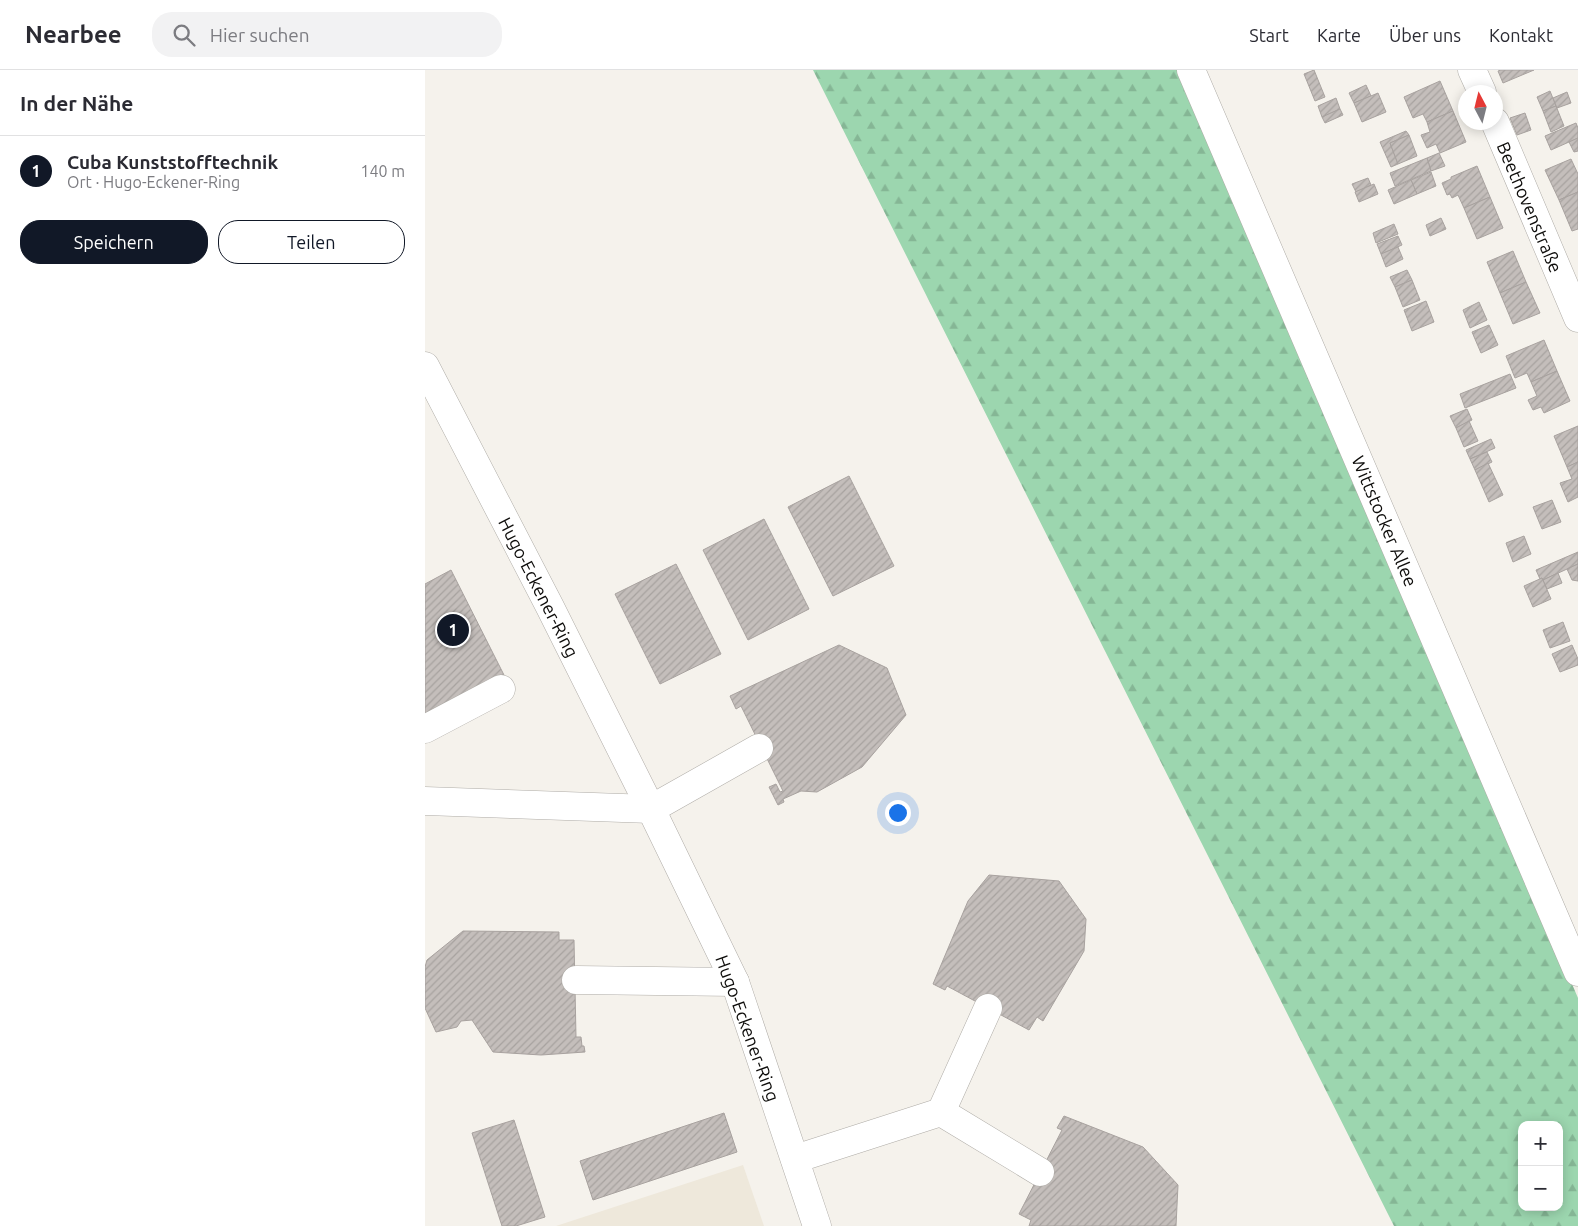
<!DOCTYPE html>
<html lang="de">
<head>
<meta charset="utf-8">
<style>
  body { margin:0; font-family:Ubuntu,sans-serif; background:#f2f2f3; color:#2b2b33 }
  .controls { position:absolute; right:15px; bottom:15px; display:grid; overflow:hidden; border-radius:10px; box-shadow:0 2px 12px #0003 }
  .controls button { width:45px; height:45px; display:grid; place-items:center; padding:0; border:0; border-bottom:1px solid #e1e1e2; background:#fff; color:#2b2b33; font:25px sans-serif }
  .compass { position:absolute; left:1033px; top:15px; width:45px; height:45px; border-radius:50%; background:#fff; box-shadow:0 2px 12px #0003; rotate:353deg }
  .you { position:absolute; left:472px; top:742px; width:18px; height:18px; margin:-12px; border:4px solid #fff; border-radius:50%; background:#1a73e8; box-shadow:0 0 0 8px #1a73e833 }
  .badge { display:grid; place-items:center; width:32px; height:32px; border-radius:50%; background:#111827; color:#fff; font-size:16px; font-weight:700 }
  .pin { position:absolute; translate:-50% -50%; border:2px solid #fff; box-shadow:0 1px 5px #0006 }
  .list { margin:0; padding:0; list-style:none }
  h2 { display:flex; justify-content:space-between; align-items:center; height:65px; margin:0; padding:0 20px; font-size:21px }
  h2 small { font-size:16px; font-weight:400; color:#7c7c81 }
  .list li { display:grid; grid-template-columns:32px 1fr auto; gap:15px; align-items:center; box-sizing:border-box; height:70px; padding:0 20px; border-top:1px solid #e1e1e2 }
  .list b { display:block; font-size:19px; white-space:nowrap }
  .list p { margin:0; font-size:16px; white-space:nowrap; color:#7c7c81 }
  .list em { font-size:16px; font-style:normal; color:#7c7c81 }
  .actions { display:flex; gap:10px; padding:15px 20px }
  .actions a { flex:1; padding:11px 0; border:1px solid #111827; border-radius:20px; text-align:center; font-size:18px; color:#111827 }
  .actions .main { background:#111827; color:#fff }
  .icon { flex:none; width:28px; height:28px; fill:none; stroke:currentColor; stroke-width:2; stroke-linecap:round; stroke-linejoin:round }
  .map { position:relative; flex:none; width:1153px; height:1156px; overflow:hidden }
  header { display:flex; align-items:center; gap:30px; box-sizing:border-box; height:70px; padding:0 25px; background:#fff; border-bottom:1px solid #e1e1e2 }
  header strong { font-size:24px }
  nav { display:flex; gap:28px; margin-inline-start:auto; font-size:18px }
  .search { width:350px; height:45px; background:#f2f2f3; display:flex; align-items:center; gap:12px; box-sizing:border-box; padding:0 18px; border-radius:20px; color:#7c7c81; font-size:19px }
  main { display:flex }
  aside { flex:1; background:#fff }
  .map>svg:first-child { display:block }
</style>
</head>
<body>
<header>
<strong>Nearbee</strong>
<div class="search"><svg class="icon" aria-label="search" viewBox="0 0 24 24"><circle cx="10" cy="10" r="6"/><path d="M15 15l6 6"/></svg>Hier suchen</div>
<nav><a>Start</a><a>Karte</a><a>Über uns</a><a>Kontakt</a></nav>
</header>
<main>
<aside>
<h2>In der Nähe<small></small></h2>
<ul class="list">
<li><span class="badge">1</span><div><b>Cuba Kunststofftechnik</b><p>Ort · Hugo-Eckener-Ring</p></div><em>140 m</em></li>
</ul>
<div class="actions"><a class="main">Speichern</a><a>Teilen</a></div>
</aside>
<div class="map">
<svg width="1153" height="1156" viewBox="0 0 1153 1156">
  <defs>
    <pattern id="forest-firs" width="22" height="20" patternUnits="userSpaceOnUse" patternTransform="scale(1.25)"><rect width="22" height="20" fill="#9cd6af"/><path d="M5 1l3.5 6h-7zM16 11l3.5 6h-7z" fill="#85b695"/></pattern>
    <pattern id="building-hatch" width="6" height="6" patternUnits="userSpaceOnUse" patternTransform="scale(1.25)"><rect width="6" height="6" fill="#c4bebb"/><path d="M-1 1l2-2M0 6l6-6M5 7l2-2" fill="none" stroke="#a7a29f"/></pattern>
  </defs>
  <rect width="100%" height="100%" fill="#f5f2ec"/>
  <polygon fill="#eee8db" points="318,1095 339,1156 131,1156"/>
  <path fill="url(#forest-firs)" fill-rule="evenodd" d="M388,0H754L1153,928V1156H969ZM1097,1055H1134V1137H1097Z"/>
  <g fill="url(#building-hatch)" stroke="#a8a29f">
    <polygon points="889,0 900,27 890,31 879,4"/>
    <polygon points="1076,0 1109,0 1078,13 1073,1"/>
    <polygon points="1015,11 1028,41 1002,52 998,44 988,48 979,27"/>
    <polygon points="941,15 946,26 929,33 924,23"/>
    <polygon points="1125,21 1131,36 1118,41 1112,27"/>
    <polygon points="1142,22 1146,33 1132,38 1128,28"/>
    <polygon points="953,23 961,42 937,52 929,33"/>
    <polygon points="911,28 915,39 897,47 893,36"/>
    <polygon points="1131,36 1139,56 1126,62 1118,41"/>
    <polygon points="915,39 918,45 900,53 897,47"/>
    <polygon points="1028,41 1041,72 1015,83 1011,74 1002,78 996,65 1005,62 1002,52"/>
    <polygon points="1100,43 1106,60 1092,65 1085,48"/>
    <polygon points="1151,53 1153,58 1153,68 1126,80 1120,66"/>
    <polygon points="981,61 984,65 965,73 973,94 966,97 955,72"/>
    <polygon points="984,65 992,86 973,94 965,73"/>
    <polygon points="1153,68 1153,81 1149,82 1144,72"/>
    <polygon points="1014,83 1020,96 1006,101 1002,88"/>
    <polygon points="1002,88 1006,101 970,116 965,103"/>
    <polygon points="1146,89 1153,104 1153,122 1134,130 1120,100"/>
    <polygon points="1052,96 1065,127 1039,138 1033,125 1027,128 1025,124 1022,125 1017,113 1026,109 1026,107"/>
    <polygon points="1006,102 1011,116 992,124 986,110"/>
    <polygon points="943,108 946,115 931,122 927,114"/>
    <polygon points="986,110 992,124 969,134 963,120"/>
    <polygon points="949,114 953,124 934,132 930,122"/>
    <polygon points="1153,122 1153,159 1147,161 1134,130"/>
    <polygon points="1065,127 1078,158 1052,169 1039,138"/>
    <polygon points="1016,148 1021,159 1005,166 1001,155"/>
    <polygon points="969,154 973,164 951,173 948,163"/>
    <polygon points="973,166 977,175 956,184 952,174"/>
    <polygon points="973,177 978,189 961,197 956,184"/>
    <polygon points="1088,181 1101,212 1075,223 1062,192"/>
    <polygon points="982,200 987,210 970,217 965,207"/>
    <polygon points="987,210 995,230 978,237 970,217"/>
    <polygon points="1101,212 1115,243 1088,254 1075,223"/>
    <polygon points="1001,231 1009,252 987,261 979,240"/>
    <polygon points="1054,232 1062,250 1045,258 1038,240"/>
    <polygon points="1064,255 1073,275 1056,283 1047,262"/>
    <polygon points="1119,270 1132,301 1106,312 1102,303 1090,308 1081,286"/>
    <polygon points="1132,301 1145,331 1119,343 1116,337 1108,340 1103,330 1112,326 1106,312"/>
    <polygon points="1085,304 1091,318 1040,338 1035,324"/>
    <polygon points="1042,339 1047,350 1031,358 1025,346"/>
    <polygon points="1044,351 1053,371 1039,377 1031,358"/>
    <polygon points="1153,356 1153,392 1142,397 1129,366"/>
    <polygon points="1066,369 1070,378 1045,389 1041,380"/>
    <polygon points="1062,382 1067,392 1050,400 1045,389"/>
    <polygon points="1153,392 1153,427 1143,432 1135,413 1147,409 1142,397"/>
    <polygon points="1063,393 1078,425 1064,432 1050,400"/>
    <polygon points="424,406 469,496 408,526 363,437"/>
    <polygon points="1127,430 1136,452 1117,459 1108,437"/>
    <polygon points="339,449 384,539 323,570 278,480"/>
    <polygon points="1099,466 1106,484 1088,492 1081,473"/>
    <polygon points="1153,482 1153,494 1118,510 1117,508 1115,509 1111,500"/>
    <polygon points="251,494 296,584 235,614 190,524"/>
    <polygon points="1153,494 1153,511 1147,510 1142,499"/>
    <polygon points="26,500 80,607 0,649 0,514"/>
    <polygon points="1133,503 1137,513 1122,519 1118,510"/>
    <polygon points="1117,508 1126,529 1108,537 1099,516"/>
    <polygon points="1138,552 1145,571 1125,578 1118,560"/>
    <polygon points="414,575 462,598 481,645 437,697 392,722 376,721 358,729 359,732 353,735 344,717 351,714 355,722 358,721 316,636 311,639 305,626"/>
    <polygon points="1147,575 1153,589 1153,595 1135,602 1127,584"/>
    <polygon points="564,805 634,811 661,849 659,881 618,951 612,947 604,960 522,916 520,920 508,914 543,831"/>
    <polygon points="38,861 134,862 134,870 149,870 151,967 156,967 157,976 159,976 160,982 116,985 68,982 47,950 36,951 32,957 11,962 0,938 0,897 2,890"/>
    <polygon points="299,1043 312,1082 168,1130 155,1091"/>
    <polygon points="639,1046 718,1077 753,1115 751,1156 604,1156 606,1150 594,1144 637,1060 632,1058"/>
    <polygon points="89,1050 120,1147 91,1156 77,1156 47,1063"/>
  </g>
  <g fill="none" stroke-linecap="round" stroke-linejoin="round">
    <g stroke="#afaca7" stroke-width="29">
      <g id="minor">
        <polyline points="1047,0 1057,22"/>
        <polyline points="1070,52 1153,248"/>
        <polyline points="0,296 125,537 226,739 310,912 392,1156"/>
        <polyline points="0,659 76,619"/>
        <polyline points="0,731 226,739 334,678"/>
        <polyline points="151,910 310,912"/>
        <polyline points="516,1042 615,1102"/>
        <polyline points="370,1089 516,1042 563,938"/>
      </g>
    </g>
    <g stroke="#afaca7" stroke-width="29">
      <polyline id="major" points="766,0 1153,902"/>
    </g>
    <use href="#minor" stroke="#fff" stroke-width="28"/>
    <use href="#major" stroke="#fff" stroke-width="28"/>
  </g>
  <g text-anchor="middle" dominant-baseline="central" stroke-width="4" stroke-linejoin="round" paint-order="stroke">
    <g font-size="18" fill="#0d0c0a" stroke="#fff">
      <text transform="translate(1105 137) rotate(67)">Beethovenstraße</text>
      <text transform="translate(960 451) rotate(67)">Wittstocker Allee</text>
      <text transform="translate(114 517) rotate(63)">Hugo-Eckener-Ring</text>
      <text transform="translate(323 958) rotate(70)">Hugo-Eckener-Ring</text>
    </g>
  </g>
</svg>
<div class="controls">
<button>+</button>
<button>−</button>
</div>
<svg class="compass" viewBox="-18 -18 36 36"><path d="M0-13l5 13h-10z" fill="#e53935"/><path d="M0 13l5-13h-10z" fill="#7c7c81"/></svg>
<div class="you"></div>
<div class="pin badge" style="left:28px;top:560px">1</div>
</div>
</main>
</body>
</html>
